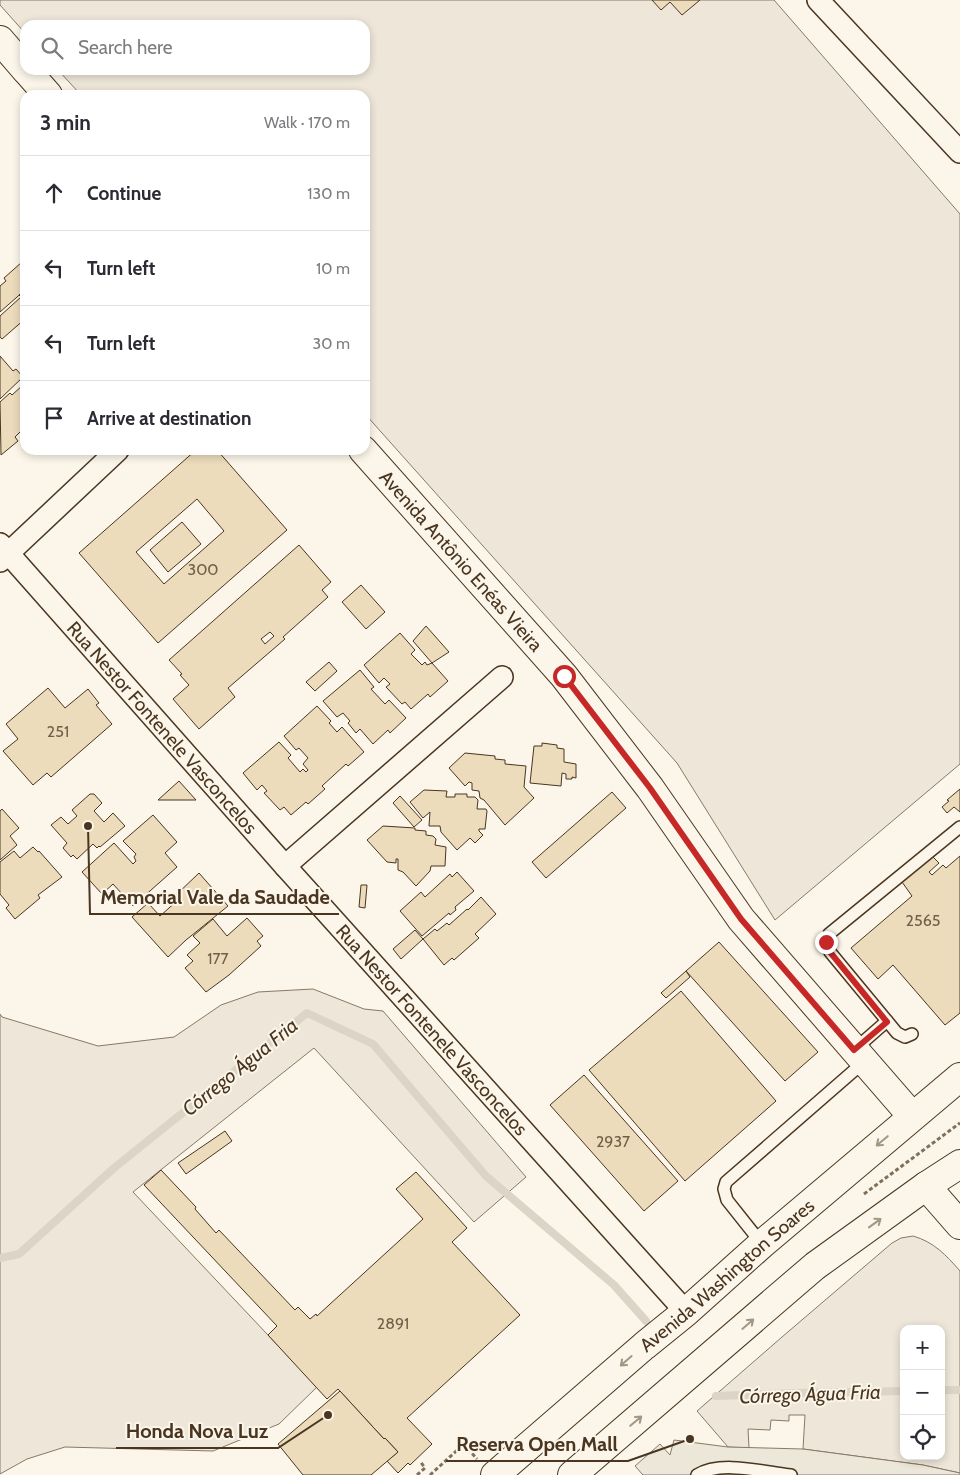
<!DOCTYPE html>
<html lang="en">
<head>
<meta charset="utf-8">
<style>
  body { margin:0; font-family:Cabin,sans-serif; background:#f2f2f3; color:#2b2b33 }
  .controls { position:absolute; right:15px; bottom:15px; display:grid; overflow:hidden; border-radius:10px; box-shadow:0 2px 8px #0003 }
  .controls button { width:45px; height:45px; display:grid; place-items:center; padding:0; border:0; border-bottom:1px solid #e1e1e2; background:#fff; color:#2b2b33; font:25px sans-serif }
  .stop { position:absolute; width:15px; height:15px; margin:-11px; border:4px solid #c62828; border-radius:50%; background:#fff }
  .stop.end { background:#c62828; border-color:#fff; box-shadow:0 1px 5px #0008 }
  .list { margin:0; padding:0; list-style:none }
  h2 { display:flex; justify-content:space-between; align-items:center; height:65px; margin:0; padding:0 20px; font-size:21px }
  h2 small { font-size:16px; font-weight:400; color:#7c7c81 }
  .list li { display:grid; grid-template-columns:32px 1fr auto; gap:15px; align-items:center; box-sizing:border-box; height:75px; padding:0 20px; border-top:1px solid #e1e1e2 }
  .list b { display:block; font-size:19px; white-space:nowrap }
  .list em { font-size:16px; font-style:normal; color:#7c7c81 }
  .icon { flex:none; width:28px; height:28px; fill:none; stroke:currentColor; stroke-width:2; stroke-linecap:round; stroke-linejoin:round }
  .map { position:relative; flex:none; width:960px; height:1475px; overflow:hidden }
  .search { position:absolute; background:#fff; box-shadow:0 2px 8px #0003; left:20px; top:20px; width:350px; height:55px; display:flex; align-items:center; gap:12px; box-sizing:border-box; padding:0 18px; border-radius:15px; color:#7c7c81; font-size:19px }
  .panel { position:absolute; background:#fff; box-shadow:0 2px 8px #0003; left:20px; top:90px; width:350px; height:365px; border-radius:15px }
  .map>svg:first-child { display:block }
</style>
</head>
<body>
<div class="map">
<svg width="960" height="1475" viewBox="0 0 960 1475">
  <rect width="100%" height="100%" fill="#fbf6e9"/>
  <g fill="#ede6d9" stroke="#887966" fill-rule="evenodd">
    <polygon points="0,0 774,0 960,214 960,764 775,920 677,763 365,414 365,95 81,95 58,70 365,70 365,25 25,25 25,33 0,5"/>
    <polygon points="313,989 364,1009 383,1011 526,1177 474,1222 314,1048 133,1192 317,1387 279,1424 213,1451 65,1447 27,1459 0,1474 0,1014 2,1017 98,1046 174,1037 221,1005 258,992"/>
    <path d="M913,1236C934,1242 946,1255 960,1271V1473L923,1465L803,1449L805,1415H789V1421L771,1420L770,1430L748,1429L749,1448L728,1447L697,1411L782,1337L892,1243L901,1238ZM904,1329H941V1456H904Z"/>
  </g>
  <polygon fill="#ede7d9" stroke="#887966" points="674,1440 728,1447 803,1449 923,1465 960,1473 960,1475 643,1475 635,1466 660,1444 670,1455"/>
  <g fill="none" stroke-linecap="round" stroke-linejoin="round">
    <g stroke="#dcd4c6" stroke-width="8">
      <polyline points="0,1258 19,1254 114,1168 307,1013 373,1044 486,1176 614,1285 646,1321"/>
      <polyline points="941,1390 960,1390"/>
      <polyline points="716,1396 794,1393 904,1391"/>
    </g>
  </g>
  <g fill="#ecdcbc" stroke="#4a3520" fill-rule="evenodd">
    <polygon points="652,0 700,0 682,15 670,2 661,10"/>
    <polygon points="22,262 23,264 25,263 25,290 0,312 0,286 6,281 4,278"/>
    <polygon points="25,290 25,319 2,339 0,337 0,316 21,297 19,295"/>
    <polygon points="0,356 13,371 16,369 23,377 0,399"/>
    <polygon points="25,377 25,427 15,437 18,441 1,455 0,402 10,393 12,395 24,384 21,380"/>
    <path d="M196,450H217L287,530L158,643L79,553ZM197,499L224,531L164,584L136,552Z"/>
    <polygon points="182,522 201,544 168,572 150,550"/>
    <path d="M299,545L331,582L322,590L328,597L283,637L285,639L228,688L235,697L199,729L173,699L189,685L180,675L182,674L169,660ZM270,632L274,636L265,644L261,639Z"/>
    <polygon points="361,585 385,612 366,629 342,602"/>
    <polygon points="426,626 449,652 432,663 413,641"/>
    <polygon points="400,633 415,650 411,654 422,665 425,662 427,665 432,663 448,681 430,697 428,694 411,709 405,702 402,704 386,687 390,684 384,678 379,683 364,665"/>
    <polygon points="329,662 337,671 315,691 306,682"/>
    <polygon points="360,670 374,687 371,689 385,704 389,700 406,718 390,733 388,730 373,744 360,729 356,733 348,723 350,721 343,713 337,717 323,701"/>
    <polygon points="48,688 65,708 88,689 99,703 96,705 112,724 51,777 47,773 33,785 3,751 18,739 6,724"/>
    <polygon points="317,706 331,721 329,723 337,732 342,727 364,752 348,766 346,764 322,786 325,789 308,804 306,802 291,815 284,807 280,810 264,793 267,791 262,785 257,790 243,773 279,742 291,755 288,758 300,772 303,769 306,772 308,770 303,764 308,758 299,748 296,750 284,736"/>
    <polygon points="542,743 557,745 557,748 564,749 564,762 576,764 576,778 572,777 572,779 566,779 566,774 562,773 561,786 530,783 534,746 542,746"/>
    <polygon points="465,753 495,756 495,759 505,760 505,764 526,766 524,787 534,798 505,825 484,800 480,798 479,791 472,790 472,783 469,782 465,786 449,768"/>
    <polygon points="179,781 196,800 158,800"/>
    <polygon points="960,789 960,812 954,807 947,813 942,807 949,801 947,800"/>
    <polygon points="424,790 447,791 446,797 455,797 455,794 467,794 467,797 475,797 478,800 477,809 486,809 487,811 485,829 479,829 479,831 483,835 475,843 470,838 457,850 441,832 440,826 429,826 430,812 423,818 410,802"/>
    <polygon points="612,792 626,808 546,878 532,862"/>
    <polygon points="90,794 94,794 102,803 94,811 104,822 113,813 125,826 100,847 99,846 97,848 93,844 77,859 73,855 71,857 63,848 67,843 51,825 61,817 68,824 77,816 72,810"/>
    <polygon points="400,796 422,820 414,827 393,803"/>
    <polygon points="2,809 19,828 10,836 17,845 0,860 0,811"/>
    <polygon points="153,815 177,842 165,853 177,867 133,906 113,884 102,894 82,872 114,843 133,864 136,861 134,857 136,854 123,841"/>
    <polygon points="383,826 415,828 415,830 426,831 426,835 433,836 436,839 435,845 446,847 445,866 431,866 430,871 416,886 403,872 398,870 398,859 396,859 396,863 387,862 367,840"/>
    <polygon points="33,847 38,852 39,851 62,877 38,895 40,898 15,919 6,908 9,905 0,894 0,862 14,851 20,858"/>
    <polygon points="932,856 939,863 929,872 932,875 943,865 946,868 960,856 960,1013 945,1025 893,965 878,979 851,948 912,896 902,882"/>
    <polygon points="457,872 474,891 455,907 456,910 450,915 449,913 422,936 400,911 421,892 425,897 450,874 452,877"/>
    <polygon points="199,873 228,906 186,940 168,957 132,917 148,903 160,916 178,900 175,896"/>
    <polygon points="361,885 367,885 365,908 359,907"/>
    <polygon points="481,897 496,914 475,934 479,938 454,960 452,958 444,965 423,939 435,929 437,931 447,923 449,925 467,909 468,910"/>
    <polygon points="247,918 263,936 257,941 261,946 229,975 206,992 185,968 193,961 187,955 200,943 193,936 213,919 227,936"/>
    <polygon points="415,930 423,939 401,959 393,949"/>
    <polygon points="719,942 818,1052 785,1081 686,971"/>
    <polygon points="686,971 690,977 666,998 661,993"/>
    <polygon points="681,991 776,1101 685,1181 589,1070"/>
    <polygon points="584,1075 678,1181 644,1211 550,1105"/>
    <polygon points="225,1131 232,1141 186,1174 178,1163"/>
    <polygon points="161,1170 196,1207 195,1209 216,1233 219,1230 295,1310 298,1307 310,1319 316,1314 317,1316 423,1219 396,1189 416,1172 467,1228 452,1242 520,1315 407,1418 432,1444 410,1465 408,1463 398,1473 387,1461 398,1452 385,1438 384,1439 338,1389 327,1399 268,1335 277,1326 144,1185"/>
    <polygon points="340,1391 384,1439 385,1438 398,1452 371,1475 303,1475 278,1444"/>
  </g>
  <g fill="none" stroke-linecap="round" stroke-linejoin="round">
    <g stroke="#4a3520" stroke-width="14">
      <g id="lane">
        <polyline points="912,1034 905,1037 897,1033 830,952 826,942 829,934 960,827"/>
        <polyline points="854,1050 887,1021"/>
        <polyline points="762,1244 727,1200 724,1189 726,1182 865,1061"/>
        <path d="M697,1475C721,1460 763,1472 791,1475"/>
      </g>
    </g>
    <g stroke="#4a3520" stroke-width="24">
      <g id="street">
        <polyline points="818,0 960,152"/>
        <path id="s1" d="M0,544L285,866L686,1312"/>
        <polyline points="0,561 118,450"/>
        <polyline points="285,866 502,677"/>
      </g>
    </g>
    <g stroke="#4a3520" stroke-width="30">
      <g id="secondary">
        <polyline points="0,40 25,69"/>
        <polyline points="26,70 48,95"/>
        <path id="s2" d="M363,450L564,676L650,788L741,919L912,1116"/>
        <polyline points="926,1186 960,1225"/>
      </g>
    </g>
    <g stroke="#4a3520" stroke-width="30">
      <g id="highway">
        <path id="s3" d="M495,1475L644,1346L686,1312L762,1244L960,1077"/>
        <polyline points="572,1475 815,1266 926,1186 960,1164"/>
      </g>
    </g>
    <g stroke="#7f6f5c" stroke-width="3" stroke-dasharray="4 2.5" stroke-linecap="butt">
      <polyline points="864,1194 960,1123"/>
      <polyline points="417,1475 425,1468 420,1461"/>
      <polyline points="430,1475 464,1444 477,1459"/>
    </g>
    <use href="#lane" stroke="#fbf6e9" stroke-width="11"/>
    <use href="#street" stroke="#fbf6e9" stroke-width="21"/>
    <use href="#secondary" stroke="#fbf6e9" stroke-width="28"/>
    <use href="#highway" stroke="#fbf6e9" stroke-width="28"/>
  </g>
  <defs><path id="oneway-shaft" d="M-6 0H5M1.5-3L5.5 0L1.5 3" fill="none" stroke-width="1.6" stroke-linecap="round" stroke-linejoin="round" transform="scale(1.25)"/></defs>
  <g stroke="#a29684">
    <use href="#oneway-shaft" transform="translate(882 1141) rotate(140)"/>
    <use href="#oneway-shaft" transform="translate(875 1223) rotate(-36)"/>
    <use href="#oneway-shaft" transform="translate(748 1324) rotate(-41)"/>
    <use href="#oneway-shaft" transform="translate(626 1361) rotate(139)"/>
    <use href="#oneway-shaft" transform="translate(636 1421) rotate(-40)"/>
  </g>
  <g fill="none" stroke-linecap="round" stroke-linejoin="round">
    <polyline stroke="#c62828" stroke-width="6" points="564,676 650,788 741,919 854,1050 887,1022 830,952 826,942"/>
  </g>
  <g text-anchor="middle" dominant-baseline="central" stroke-width="4" stroke-linejoin="round" paint-order="stroke">
    <g font-size="16" fill="#725f47">
      <text x="203" y="569">300</text>
      <text x="58" y="731">251</text>
      <text x="923" y="920">2565</text>
      <text x="218" y="958">177</text>
      <text x="613" y="1141">2937</text>
      <text x="393" y="1323">2891</text>
    </g>
    <g font-size="19" fill="#4a3520" stroke="#fbf6e9">
      <text stroke="none"><textPath href="#s2" startOffset="148">Avenida Antônio Enéas Vieira</textPath></text>
      <text stroke="none"><textPath href="#s1" startOffset="245">Rua Nestor Fontenele Vasconcelos</textPath></text>
      <text stroke="none"><textPath href="#s1" startOffset="650">Rua Nestor Fontenele Vasconcelos</textPath></text>
      <text stroke="none"><textPath href="#s3" startOffset="306">Avenida Washington Soares</textPath></text>
    </g>
    <g font-size="20" font-style="italic" fill="#4a3520" stroke="#fbf6e9">
      <text transform="translate(240 1067) rotate(-39)">Córrego Água Fria</text>
      <text transform="translate(810 1394) rotate(-2)">Córrego Água Fria</text>
    </g>
  </g>
  <path fill="none" stroke="#4a3520" stroke-width="2" d="M88 826L90 914H339M328 1415L278 1448H116M690 1439L628 1461H446"/>
  <g fill="#4a3520" stroke="#fbf6e9" stroke-width="2">
    <circle cx="88" cy="826" r="5"/>
    <circle cx="328" cy="1415" r="5"/>
    <circle cx="690" cy="1439" r="5"/>
  </g>
  <g font-size="20" text-anchor="middle" font-weight="bold" fill="#4a3520" stroke="#fbf6e9" stroke-width="4" stroke-linejoin="round" paint-order="stroke">
    <text x="215" y="904">Memorial Vale da Saudade</text>
    <text x="197" y="1438">Honda Nova Luz</text>
    <text x="537" y="1451">Reserva Open Mall</text>
  </g>
</svg>
<div class="controls">
<button>+</button>
<button>−</button>
<button><svg class="icon" aria-label="locate" viewBox="0 0 24 24"><circle cx="12" cy="12" r="6"/><path d="M12 2v4M12 18v4M2 12h4M18 12h4"/></svg></button>
</div>
<div class="stop" style="left:564px;top:676px"></div>
<div class="stop end" style="left:826px;top:942px"></div>
<div class="search"><svg class="icon" aria-label="search" viewBox="0 0 24 24"><circle cx="10" cy="10" r="6"/><path d="M15 15l6 6"/></svg>Search here</div>
<section class="panel">
<h2>3 min<small>Walk · 170 m</small></h2>
<ul class="list">
<li><svg class="icon" aria-label="ahead" viewBox="0 0 24 24"><path d="M12 20V5M6 11l6-6 6 6"/></svg><div><b>Continue</b></div><em>130 m</em></li>
<li><svg class="icon" aria-label="left" viewBox="0 0 24 24"><path d="M17 20v-9H6M10 6l-5 5 5 5"/></svg><div><b>Turn left</b></div><em>10 m</em></li>
<li><svg class="icon" aria-label="left" viewBox="0 0 24 24"><path d="M17 20v-9H6M10 6l-5 5 5 5"/></svg><div><b>Turn left</b></div><em>30 m</em></li>
<li><svg class="icon" aria-label="arrive" viewBox="0 0 24 24"><path d="M6 21V4h12l-3 4 3 4H6"/></svg><div><b>Arrive at destination</b></div></li>
</ul>
</section>
</div>
</body>
</html>
